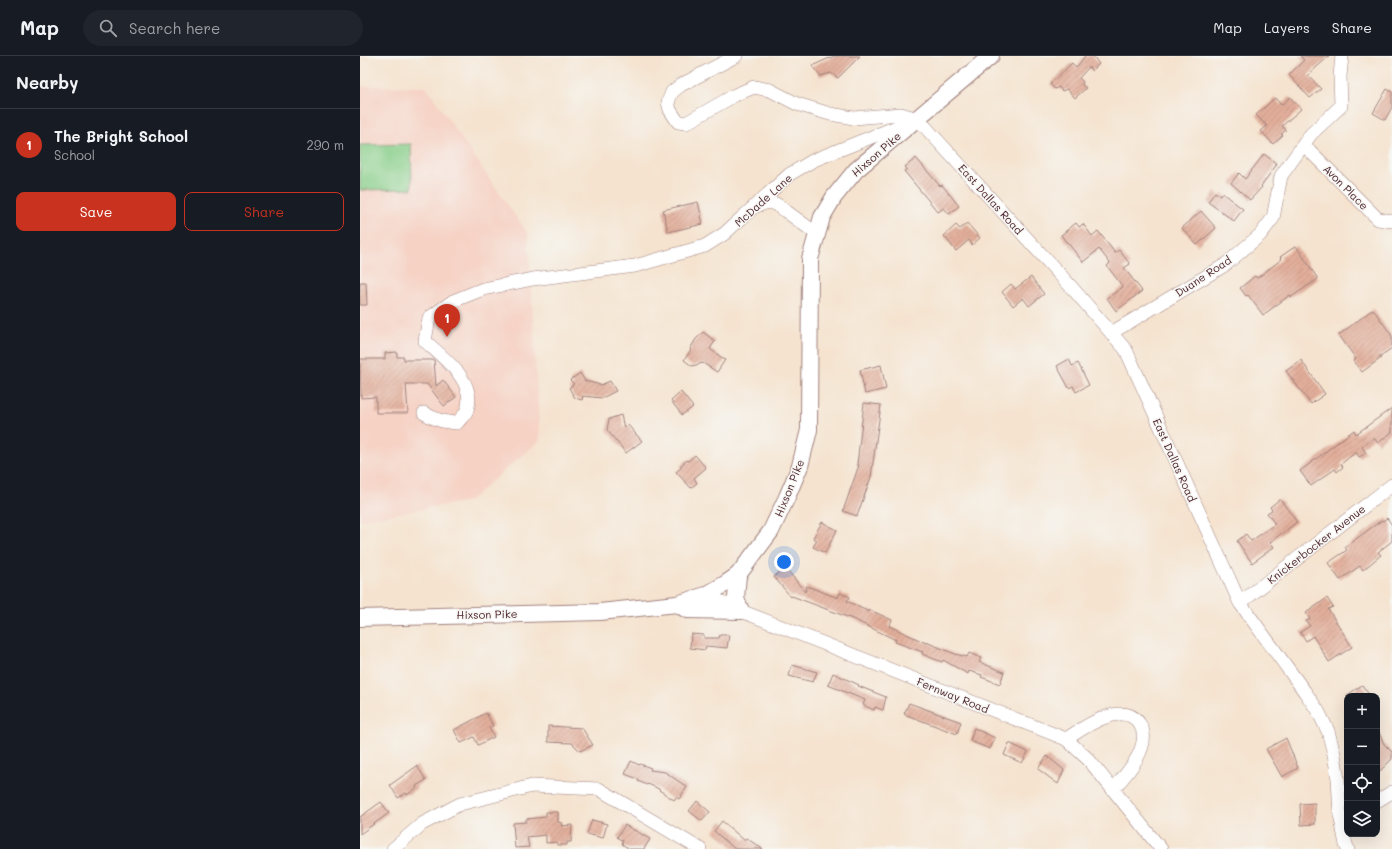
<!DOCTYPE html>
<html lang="en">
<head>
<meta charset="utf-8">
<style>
  body { margin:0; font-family:Mali,sans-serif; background:#20242c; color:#f1f3f6 }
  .controls { position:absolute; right:12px; bottom:12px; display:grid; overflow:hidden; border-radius:8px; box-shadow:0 4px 16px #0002 }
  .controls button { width:36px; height:36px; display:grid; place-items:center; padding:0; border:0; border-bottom:1px solid #363941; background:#171b24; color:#f1f3f6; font:20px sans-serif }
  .you { position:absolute; left:424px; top:506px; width:14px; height:14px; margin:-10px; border:3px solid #fff; border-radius:50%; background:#1a73e8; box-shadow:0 0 0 6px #1a73e833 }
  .badge { display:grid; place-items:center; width:26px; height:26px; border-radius:50%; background:#c8321e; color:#fff; font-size:13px; font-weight:700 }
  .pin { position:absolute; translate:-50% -33px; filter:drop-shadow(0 1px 2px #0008) }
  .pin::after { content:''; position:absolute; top:21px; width:14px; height:12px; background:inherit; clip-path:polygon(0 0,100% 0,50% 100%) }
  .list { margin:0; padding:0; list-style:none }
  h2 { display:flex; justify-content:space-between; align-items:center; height:52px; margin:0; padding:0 16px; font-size:17px }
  h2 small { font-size:13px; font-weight:400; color:#9ea1a6 }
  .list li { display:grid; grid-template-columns:26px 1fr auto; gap:12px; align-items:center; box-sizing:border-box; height:72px; padding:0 16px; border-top:1px solid #363941 }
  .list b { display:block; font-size:15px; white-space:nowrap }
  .list p { margin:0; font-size:13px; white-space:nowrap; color:#9ea1a6 }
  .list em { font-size:13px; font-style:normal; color:#9ea1a6 }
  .actions { display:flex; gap:8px; padding:12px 16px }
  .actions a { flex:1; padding:9px 0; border:1px solid #c8321e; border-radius:8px; text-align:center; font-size:14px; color:#c8321e }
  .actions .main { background:#c8321e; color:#fff }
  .icon { flex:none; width:22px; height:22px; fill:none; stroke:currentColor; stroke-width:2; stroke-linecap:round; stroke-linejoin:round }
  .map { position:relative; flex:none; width:1032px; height:793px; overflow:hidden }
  header { display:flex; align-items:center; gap:24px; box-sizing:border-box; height:56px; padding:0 20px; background:#171b24; border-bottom:1px solid #363941 }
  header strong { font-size:19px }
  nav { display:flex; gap:22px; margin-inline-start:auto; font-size:14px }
  .search { width:280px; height:36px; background:#20242c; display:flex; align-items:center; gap:10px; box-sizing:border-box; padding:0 14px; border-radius:22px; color:#9ea1a6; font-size:15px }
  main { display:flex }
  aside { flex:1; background:#171b24 }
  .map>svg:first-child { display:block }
</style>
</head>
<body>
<header>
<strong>Map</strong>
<div class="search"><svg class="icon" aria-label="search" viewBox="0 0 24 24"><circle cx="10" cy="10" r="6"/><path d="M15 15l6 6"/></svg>Search here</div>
<nav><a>Map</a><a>Layers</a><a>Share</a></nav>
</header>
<main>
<aside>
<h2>Nearby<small></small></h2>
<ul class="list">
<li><span class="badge">1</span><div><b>The Bright School</b><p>School</p></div><em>290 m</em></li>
</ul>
<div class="actions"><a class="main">Save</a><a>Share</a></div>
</aside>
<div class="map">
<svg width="1032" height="793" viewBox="0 0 1032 793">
  <defs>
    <pattern id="building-hatch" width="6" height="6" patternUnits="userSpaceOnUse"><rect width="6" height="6" fill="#e3af9b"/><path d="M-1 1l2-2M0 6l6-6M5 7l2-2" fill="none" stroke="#ba8e7f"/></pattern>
  </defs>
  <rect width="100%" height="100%" fill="#f6f6f2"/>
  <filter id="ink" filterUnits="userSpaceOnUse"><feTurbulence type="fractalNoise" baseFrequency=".025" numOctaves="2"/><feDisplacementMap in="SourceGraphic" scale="8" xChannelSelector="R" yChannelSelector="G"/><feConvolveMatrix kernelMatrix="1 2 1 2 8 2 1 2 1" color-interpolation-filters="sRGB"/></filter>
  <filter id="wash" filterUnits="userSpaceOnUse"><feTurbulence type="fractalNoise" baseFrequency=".012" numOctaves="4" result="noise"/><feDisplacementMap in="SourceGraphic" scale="16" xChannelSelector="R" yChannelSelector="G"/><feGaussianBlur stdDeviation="0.9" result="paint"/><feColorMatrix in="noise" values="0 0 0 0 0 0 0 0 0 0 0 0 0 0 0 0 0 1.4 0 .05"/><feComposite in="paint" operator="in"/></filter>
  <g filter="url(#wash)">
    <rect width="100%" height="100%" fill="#f5e3cf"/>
    <polygon fill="#f6d2c4" points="0,30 66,31 168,178 180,384 109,445 0,464"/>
    <polygon fill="#88ce89" stroke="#69765a" points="51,88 52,133 0,134 0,89"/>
    <g id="blocks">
      <g fill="url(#building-hatch)">
        <polygon points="474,0 500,0 478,22 471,17 460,20 452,10"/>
        <polygon points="725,0 733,0 739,8 732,15 729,11 719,22 723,26 722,29 726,32 715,42 707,33 702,35 699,31 695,33 690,28 712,7 716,12"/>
        <polygon points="940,0 969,0 948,19 961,33 950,42 929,19 944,4"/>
        <polygon points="1027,33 1032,36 1032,51 1025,64 1013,57"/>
        <polygon points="930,41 941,53 922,70 926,74 921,78 923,79 913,88 901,75 907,70 896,59 915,42 921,49"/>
        <polygon points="904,98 917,108 901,130 902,131 890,144 871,127 879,117 885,123"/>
        <polygon points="556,102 580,130 582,129 599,150 589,158 584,152 578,156 544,115 547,113 545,111"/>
        <polygon points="855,136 860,140 862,137 883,153 874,165 848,146"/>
        <polygon points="338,146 343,168 308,176 303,154"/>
        <polygon points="841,155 856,172 837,189 822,172"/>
        <polygon points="607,167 620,182 612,189 609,184 596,195 584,180 596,169 600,173"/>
        <polygon points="716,167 719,171 723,168 732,180 738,175 755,197 759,194 770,208 764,212 782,235 756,255 747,242 763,231 747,210 750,207 739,193 723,206 707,186 706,186 701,179"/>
        <polygon points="936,190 958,223 931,241 930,239 903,259 888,239 886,240 880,232 895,220 897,222 922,203 920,201"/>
        <polygon points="671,221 684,238 669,250 663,242 653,250 642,236 651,228 655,233"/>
        <polygon points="0,226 6,226 7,249 0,249"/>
        <polygon points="1013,253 1032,280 1032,292 1019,301 1021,302 1002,316 993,305 996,303 979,279"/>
        <polygon points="343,276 355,285 350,293 365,304 357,316 343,307 332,310 324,304 331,294 330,293 336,283"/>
        <polygon points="37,296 37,301 44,301 44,304 74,304 76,330 83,324 96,341 84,350 67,328 46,328 48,357 16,357 16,341 1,342 0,303 25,303 25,297"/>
        <polygon points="709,303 712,310 718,307 729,329 716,336 713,330 709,332 697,310"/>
        <polygon points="941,304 965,338 951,348 926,315"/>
        <polygon points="521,309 526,333 505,338 500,314"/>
        <polygon points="220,317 225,325 241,329 250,325 256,335 242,342 223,340 222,344 215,342 209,332 214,328 210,324"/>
        <polygon points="321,336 333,351 322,359 311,345"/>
        <polygon points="504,347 521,349 511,421 497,460 483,455 499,409 497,409"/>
        <polygon points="1032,352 1032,376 1018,387 1014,382 1002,391 1006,397 999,401 996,396 981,408 983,411 977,416 975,413 951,430 940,415 994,374 996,378"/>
        <polygon points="261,359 264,372 268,369 282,385 266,397 247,374 249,363"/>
        <polygon points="335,399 346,412 334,422 337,427 331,432 316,416 322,411 320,410 327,404 328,405"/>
        <polygon points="920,443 937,466 910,486 914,491 892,507 877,485 886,478 891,485 915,468 907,457 912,454 910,451"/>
        <polygon points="1027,462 1032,469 1032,485 1018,496 1021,499 1003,514 1000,510 980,524 968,507 987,494 985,491 1022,464 1023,465"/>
        <polygon points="462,466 477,474 465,497 453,491 457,484 453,482"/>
        <polygon points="425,511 445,536 447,530 478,542 480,537 490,541 487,545 509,556 510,554 532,564 529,570 566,587 566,586 595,598 607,601 609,597 621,602 619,606 644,616 640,628 621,621 622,619 609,615 608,618 583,604 582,606 562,598 563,596 535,586 536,584 495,564 432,540 431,541 414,521"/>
        <polygon points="967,542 973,551 968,553 992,591 969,606 953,580 946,585 940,576 950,570 946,565 950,563 946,557"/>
        <polygon points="331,578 344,579 344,582 359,582 360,579 369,579 367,592 346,590 345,594 330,592"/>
        <polygon points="432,609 457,616 453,626 429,620"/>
        <polygon points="473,617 499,629 498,630 526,641 523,654 515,651 514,654 503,649 505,644 468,629"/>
        <polygon points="1002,629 1010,640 986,640"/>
        <polygon points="549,647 601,666 597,678 544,658"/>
        <polygon points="126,657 133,670 129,672 134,681 118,689 114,681 101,687 94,674"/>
        <polygon points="188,670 222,672 233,689 220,695 212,687 188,686"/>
        <polygon points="614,672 635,682 630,693 610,685"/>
        <polygon points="1017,672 1024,688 1032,696 1032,703 1017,718"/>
        <polygon points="926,682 938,712 922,721 906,693"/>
        <polygon points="649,687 668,696 662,707 644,699"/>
        <polygon points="687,700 704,714 698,728 678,713"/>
        <polygon points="271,705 279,709 280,708 291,712 290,714 305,716 327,731 319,743 316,741 314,744 299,734 299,733 288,728 287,729 278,725 278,723 265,718"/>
        <polygon points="57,710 66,724 56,730 57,732 47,739 46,737 38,742 30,729"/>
        <polygon points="337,745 350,756 342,765 329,755"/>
        <polygon points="21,746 29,757 0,778 0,761"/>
        <polygon points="955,747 955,768 941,769 940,748"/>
        <polygon points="186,756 198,756 198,766 202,767 201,770 212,769 211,786 207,786 207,789 197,789 197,786 186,787 186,779 167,781 169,791 155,792 153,767 166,766 166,763 186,761"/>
        <polygon points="232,764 247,768 243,782 227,778"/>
        <polygon points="362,765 384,784 386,782 403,793 375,793 354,775"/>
        <polygon points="265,769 290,783 284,793 269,793 262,788 263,785 257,781"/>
      </g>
    </g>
  </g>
  <g filter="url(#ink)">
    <use href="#blocks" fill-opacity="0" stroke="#a0817d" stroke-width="1"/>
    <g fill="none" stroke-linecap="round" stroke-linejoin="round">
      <g stroke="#a0817d" stroke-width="14">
        <g id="minor">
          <polyline points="376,0 321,29 312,36 308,46 310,54 318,66 326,67 375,39 394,31 410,34 437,48 470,58 494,62 541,58 558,63"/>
          <polyline points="558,63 713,233 766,294 880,547 945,636 958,655 968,675 974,698 978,723 980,758 986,789 988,793"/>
          <polyline points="944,89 1018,163 1032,165"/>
          <polyline points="396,150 408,146 416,148 457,178"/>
          <polyline points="751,277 865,209 900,179 913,162 921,120 951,78 981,50 980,20 982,0"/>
          <path d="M64,357C75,364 84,366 97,367C100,363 105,359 107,354C117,325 83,302 65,285L69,262L93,245L123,233L173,223L275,210L345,190L364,178L430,118L454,104L549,66"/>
          <polyline points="346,539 381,555 706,683 729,704 801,793"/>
          <polyline points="880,547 1032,429"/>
          <path d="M706,683C720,674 743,658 761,658C769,658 775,661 779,667C794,688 767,718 753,733"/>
          <polyline points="1017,745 1032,736"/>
          <polyline points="33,793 62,768 100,748 172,730 239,733 340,793"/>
        </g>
      </g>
      <g stroke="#a0817d" stroke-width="18">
        <g id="major">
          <polyline points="317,548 327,554 381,555 376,542 378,519"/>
          <polyline points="0,562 240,556 317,548 346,539 365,528 378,519 411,475 427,441 440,410 449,374 450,203 462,161 474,141 496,114 631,0"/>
        </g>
      </g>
      <use href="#minor" stroke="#fff" stroke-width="13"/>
      <use href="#major" stroke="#fff" stroke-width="16"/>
    </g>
  </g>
  <g text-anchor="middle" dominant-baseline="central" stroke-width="3" stroke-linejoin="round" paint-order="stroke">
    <g font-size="11" fill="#4a1f2b" stroke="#f6f6f2">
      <text transform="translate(516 98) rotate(-41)">Hixson Pike</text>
      <text transform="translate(986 131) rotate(45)">Avon Place</text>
      <text transform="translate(631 143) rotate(48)">East Dallas Road</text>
      <text transform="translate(403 144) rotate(-42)">McDade Lane</text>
      <text transform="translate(843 220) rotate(-33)">Duane Road</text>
      <text transform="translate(815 404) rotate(66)">East Dallas Road</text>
      <text transform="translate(429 432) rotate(-68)">Hixson Pike</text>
      <text transform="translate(956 488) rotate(-38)">Knickerbocker Avenue</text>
      <text transform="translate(127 558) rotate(-1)">Hixson Pike</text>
      <text transform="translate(593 639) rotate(22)">Fernway Road</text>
    </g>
  </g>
</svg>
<div class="controls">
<button>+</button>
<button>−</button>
<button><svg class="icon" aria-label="locate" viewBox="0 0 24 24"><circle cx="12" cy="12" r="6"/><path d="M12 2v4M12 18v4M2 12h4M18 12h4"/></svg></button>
<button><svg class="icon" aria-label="layers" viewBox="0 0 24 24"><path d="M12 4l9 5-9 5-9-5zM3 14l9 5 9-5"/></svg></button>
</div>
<div class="you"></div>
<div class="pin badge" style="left:87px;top:281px">1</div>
</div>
</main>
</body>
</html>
